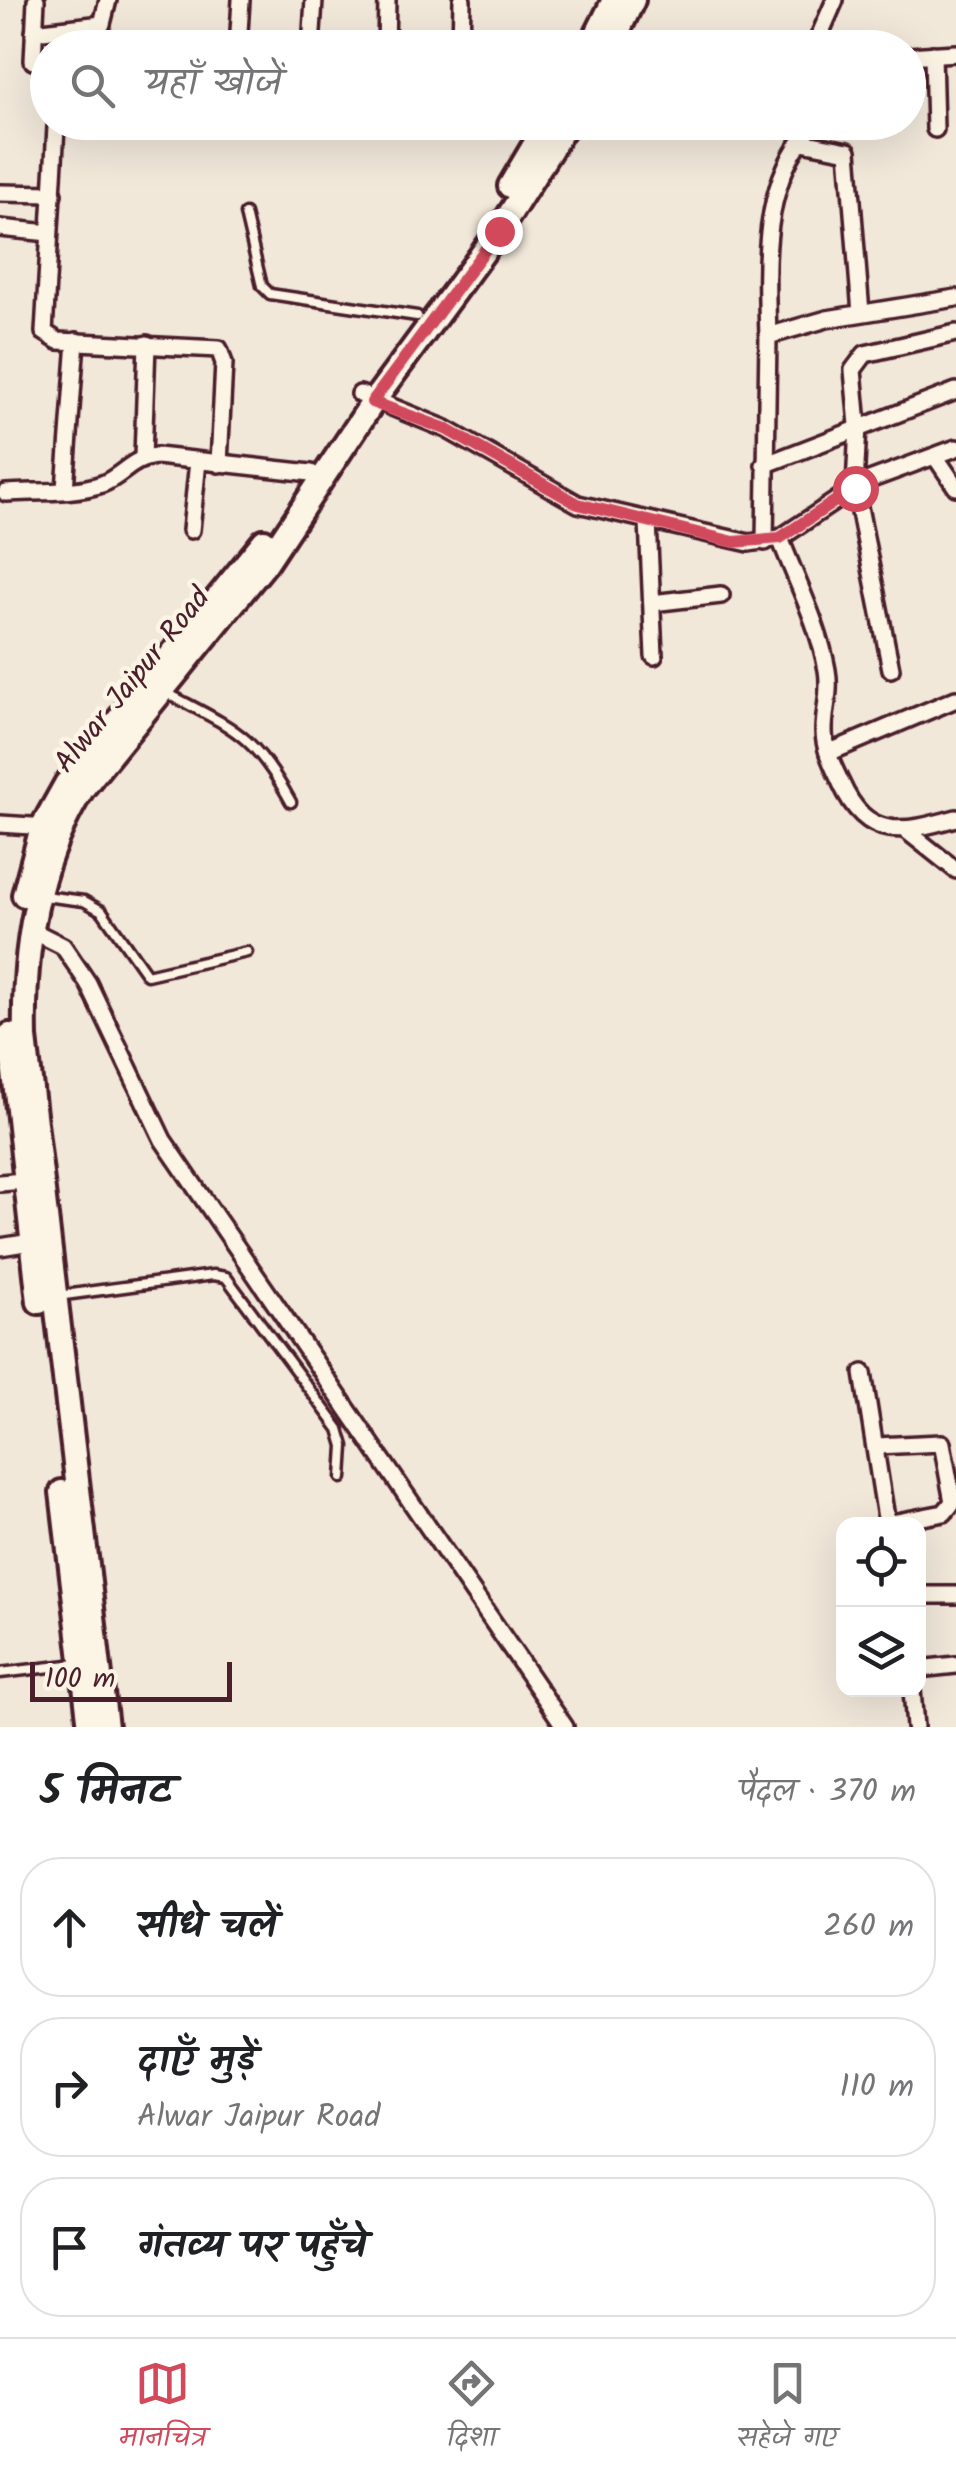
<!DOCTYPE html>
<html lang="hi">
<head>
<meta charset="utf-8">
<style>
  body { margin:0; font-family:Kalam,"Playpen Sans Deva",sans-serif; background:#f2f2f2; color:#202124 }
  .controls { position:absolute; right:30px; bottom:30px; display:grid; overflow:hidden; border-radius:20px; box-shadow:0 10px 40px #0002 }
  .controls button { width:90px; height:90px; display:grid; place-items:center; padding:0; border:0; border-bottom:2px solid #e0e0e0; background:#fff; color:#202124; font:50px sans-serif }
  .scale { position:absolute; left:30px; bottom:25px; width:202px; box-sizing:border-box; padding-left:10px; border:5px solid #4a1f2b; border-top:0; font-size:28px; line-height:35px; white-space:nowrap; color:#4a1f2b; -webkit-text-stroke:8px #fcf5e5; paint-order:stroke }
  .stop { position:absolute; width:30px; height:30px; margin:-22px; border:8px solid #d1495b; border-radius:50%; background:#fff }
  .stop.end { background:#d1495b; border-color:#fff; box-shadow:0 2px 10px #0008 }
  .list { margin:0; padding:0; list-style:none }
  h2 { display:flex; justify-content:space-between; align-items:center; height:130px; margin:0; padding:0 40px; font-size:42px }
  h2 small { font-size:32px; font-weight:400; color:#757577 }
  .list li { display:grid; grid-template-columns:65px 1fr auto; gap:30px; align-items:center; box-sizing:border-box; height:140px; margin:0 20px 20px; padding:0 20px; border:2px solid #e0e0e0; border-radius:40px }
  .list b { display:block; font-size:38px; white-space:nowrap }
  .list p { margin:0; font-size:32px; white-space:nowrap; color:#757577 }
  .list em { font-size:32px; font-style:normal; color:#757577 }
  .icon { flex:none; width:55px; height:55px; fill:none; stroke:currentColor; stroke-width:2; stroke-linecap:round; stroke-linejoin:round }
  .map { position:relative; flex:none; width:956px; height:1727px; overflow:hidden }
  .search { position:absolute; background:#fff; box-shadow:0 10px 40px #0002; left:30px; right:30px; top:30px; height:110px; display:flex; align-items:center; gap:25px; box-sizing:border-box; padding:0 35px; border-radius:55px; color:#757577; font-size:38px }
  .sheet { height:610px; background:#fff }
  nav { display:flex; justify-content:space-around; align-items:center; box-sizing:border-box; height:140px; border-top:2px solid #e0e0e0; background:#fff; font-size:28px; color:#757577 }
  nav a { display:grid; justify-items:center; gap:5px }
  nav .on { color:#d1495b }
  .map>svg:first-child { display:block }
</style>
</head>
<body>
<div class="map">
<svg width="956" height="1727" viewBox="0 0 956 1727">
  <rect width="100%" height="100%" fill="#f1e8da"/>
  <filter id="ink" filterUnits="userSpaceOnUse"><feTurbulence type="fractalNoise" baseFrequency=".01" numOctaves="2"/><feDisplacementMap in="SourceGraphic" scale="20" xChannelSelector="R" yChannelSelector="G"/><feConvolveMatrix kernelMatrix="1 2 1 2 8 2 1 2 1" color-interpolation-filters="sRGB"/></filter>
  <g filter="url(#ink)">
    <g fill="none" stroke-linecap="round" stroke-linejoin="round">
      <g stroke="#4a1f2b" stroke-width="15">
        <g id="service">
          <polyline points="245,214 262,286 270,294 417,316"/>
          <path d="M165,692C233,729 252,731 291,802"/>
          <polyline points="44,896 84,901 102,911 147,975 247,952"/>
          <polyline points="57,1296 213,1275 226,1277 339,1429 344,1446 342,1478"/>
          <polyline points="0,1673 77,1664"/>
        </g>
      </g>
      <g stroke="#4a1f2b" stroke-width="22">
        <g id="minor">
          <polyline points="34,32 102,24 108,0"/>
          <polyline points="238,48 241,0"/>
          <polyline points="311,48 314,0"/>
          <polyline points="386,48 387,0"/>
          <polyline points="461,48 462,0"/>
          <polyline points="814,48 835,0"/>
          <polyline points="933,54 935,129"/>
          <polyline points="908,56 956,53"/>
          <polyline points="33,61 36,0"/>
          <polyline points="521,122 541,134"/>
          <polyline points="802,122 807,143 848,151 861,313"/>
          <polyline points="56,127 44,332 58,341 219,349 224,363 219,464"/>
          <polyline points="0,193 53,194"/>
          <polyline points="0,228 49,233"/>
          <path d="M768,336C766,270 761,193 803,138"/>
          <polyline points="360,394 446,429 578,504 749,543 780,538 864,482 956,448"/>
          <polyline points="935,456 956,487"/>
          <polyline points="143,457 147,344"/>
          <polyline points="764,465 956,391"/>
          <polyline points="65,489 76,341"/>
          <path d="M6,493C36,491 73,494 102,484C123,476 131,458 157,456L311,473"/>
          <polyline points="648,521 654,656"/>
          <polyline points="191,530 198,461"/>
          <path d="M780,538C796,580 819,625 827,670C831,692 824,710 824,731C824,749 833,766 841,783C867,841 902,833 956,818"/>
          <polyline points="765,542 768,336 827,319 956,298"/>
          <polyline points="652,603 721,595"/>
          <polyline points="891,669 855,487 858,425 853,370 865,354 956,333"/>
          <polyline points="828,753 956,699"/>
          <polyline points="0,824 48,827"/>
          <polyline points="907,831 956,870"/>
          <polyline points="31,930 63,946 88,983 163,1140 565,1727"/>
          <polyline points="0,1183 24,1181"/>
          <polyline points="0,1247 31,1242"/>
          <polyline points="863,1373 887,1524"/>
          <polyline points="876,1446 942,1443 953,1502 944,1513 886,1524"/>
          <polyline points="918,1595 956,1595"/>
          <polyline points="918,1669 956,1665"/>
          <polyline points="912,1690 915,1727"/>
        </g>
      </g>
      <g stroke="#4a1f2b" stroke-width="30">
        <g id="secondary">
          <polyline points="590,48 614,0"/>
          <polyline points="610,48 633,0"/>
          <polyline points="510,186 548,122"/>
          <polyline points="24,895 42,827 66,784 264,541"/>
          <polyline points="10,1035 39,1302"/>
          <polyline points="62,1492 90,1727"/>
          <path d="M106,1727L25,1038C23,952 36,862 83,788L266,563L373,402L499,231L568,122"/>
        </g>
      </g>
      <use href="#service" stroke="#fcf5e5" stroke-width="8"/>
      <use href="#minor" stroke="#fcf5e5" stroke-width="15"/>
      <use href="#secondary" stroke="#fcf5e5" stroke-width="22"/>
    </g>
  </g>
  <g fill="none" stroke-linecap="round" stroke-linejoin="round" filter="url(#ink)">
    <polyline stroke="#d1495b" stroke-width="12" points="499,231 372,402 446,429 578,504 734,542 780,538 855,488"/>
  </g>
  <g text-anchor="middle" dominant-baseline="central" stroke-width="9" stroke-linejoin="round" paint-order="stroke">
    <g font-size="30" fill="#4a1f2b" stroke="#fcf5e5">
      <text transform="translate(133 681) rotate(-51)">Alwar Jaipur Road</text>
    </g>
  </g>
</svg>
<div class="controls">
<button><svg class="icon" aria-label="locate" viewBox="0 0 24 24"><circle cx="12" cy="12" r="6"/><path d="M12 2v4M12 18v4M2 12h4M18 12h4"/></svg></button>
<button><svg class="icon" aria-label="layers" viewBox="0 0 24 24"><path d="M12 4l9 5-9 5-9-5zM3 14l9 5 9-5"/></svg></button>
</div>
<div class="scale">100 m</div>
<div class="stop" style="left:855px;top:488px"></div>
<div class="stop end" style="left:499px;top:231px"></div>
<div class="search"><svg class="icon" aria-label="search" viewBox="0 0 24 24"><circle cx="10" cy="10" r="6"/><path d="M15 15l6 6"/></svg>यहाँ खोजें</div>
</div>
<section class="sheet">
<h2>5 मिनट<small>पैदल · 370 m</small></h2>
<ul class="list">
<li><svg class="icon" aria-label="ahead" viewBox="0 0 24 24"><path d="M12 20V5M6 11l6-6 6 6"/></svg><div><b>सीधे चलें</b></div><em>260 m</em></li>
<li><svg class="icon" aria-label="right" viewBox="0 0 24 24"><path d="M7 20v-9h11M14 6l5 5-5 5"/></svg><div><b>दाएँ मुड़ें</b><p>Alwar Jaipur Road</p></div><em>110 m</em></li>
<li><svg class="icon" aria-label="arrive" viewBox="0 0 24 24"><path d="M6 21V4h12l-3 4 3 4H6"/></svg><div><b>गंतव्य पर पहुँचे</b></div></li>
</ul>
</section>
<nav>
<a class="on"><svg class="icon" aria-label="map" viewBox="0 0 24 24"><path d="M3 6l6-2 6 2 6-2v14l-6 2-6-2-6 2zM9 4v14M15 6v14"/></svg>मानचित्र</a>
<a><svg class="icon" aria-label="directions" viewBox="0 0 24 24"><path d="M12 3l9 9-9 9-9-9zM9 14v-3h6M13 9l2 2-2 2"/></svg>दिशा</a>
<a><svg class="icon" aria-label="saved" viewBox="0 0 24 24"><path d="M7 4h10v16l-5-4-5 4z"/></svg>सहेजे गए</a>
</nav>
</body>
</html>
